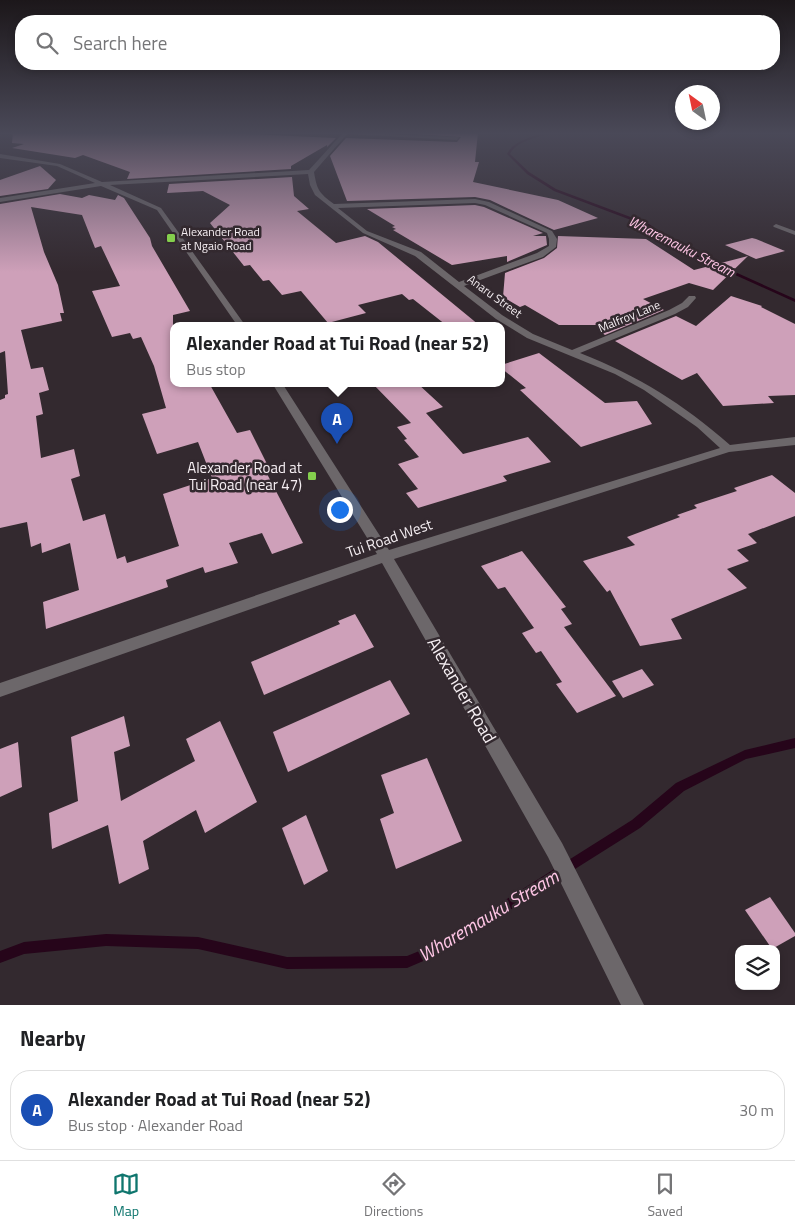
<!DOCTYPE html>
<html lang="en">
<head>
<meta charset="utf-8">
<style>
  body { margin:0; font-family:"Titillium Web",sans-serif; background:#f6f6f6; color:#202124 }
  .controls { position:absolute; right:15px; bottom:15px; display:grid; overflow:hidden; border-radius:10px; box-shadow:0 2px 8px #0003 }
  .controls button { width:45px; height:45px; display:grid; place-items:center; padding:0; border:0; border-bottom:1px solid #e0e0e0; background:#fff; color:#202124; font:25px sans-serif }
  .compass { position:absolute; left:675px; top:85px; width:45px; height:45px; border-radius:50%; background:#fff; box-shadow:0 2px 8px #0003; rotate:327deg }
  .you { position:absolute; left:339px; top:509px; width:18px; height:18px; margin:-12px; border:4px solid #fff; border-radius:50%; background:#1a73e8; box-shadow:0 0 0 8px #1a73e833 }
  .badge { display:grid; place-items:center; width:32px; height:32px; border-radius:50%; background:#0f766e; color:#fff; font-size:16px; font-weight:700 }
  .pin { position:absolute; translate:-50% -41px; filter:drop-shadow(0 1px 2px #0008) }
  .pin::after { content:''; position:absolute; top:26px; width:18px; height:15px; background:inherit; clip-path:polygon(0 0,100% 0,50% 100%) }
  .popup { position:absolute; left:170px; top:322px; width:335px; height:65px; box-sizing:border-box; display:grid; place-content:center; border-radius:10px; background:#fff; filter:drop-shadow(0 1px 4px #0005); font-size:16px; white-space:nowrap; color:#757577 }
  .popup b { font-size:19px; color:#202124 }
  .popup::after { content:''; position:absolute; left:50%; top:100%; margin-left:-10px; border:10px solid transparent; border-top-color:#fff }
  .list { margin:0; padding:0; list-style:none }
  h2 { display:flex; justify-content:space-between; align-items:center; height:65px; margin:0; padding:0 20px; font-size:21px }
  h2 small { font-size:16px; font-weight:400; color:#757577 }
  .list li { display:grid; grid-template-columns:32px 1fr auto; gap:15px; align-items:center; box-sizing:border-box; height:80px; margin:0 10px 10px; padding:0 10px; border:1px solid #e0e0e0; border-radius:20px }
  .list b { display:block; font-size:19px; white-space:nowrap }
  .list p { margin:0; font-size:16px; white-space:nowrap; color:#757577 }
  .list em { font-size:16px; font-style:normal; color:#757577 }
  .icon { flex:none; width:28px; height:28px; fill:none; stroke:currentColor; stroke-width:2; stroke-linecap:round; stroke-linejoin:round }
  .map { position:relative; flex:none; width:795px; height:1005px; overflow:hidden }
  .search { position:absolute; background:#fff; box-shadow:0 2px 8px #0003; left:15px; right:15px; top:15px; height:55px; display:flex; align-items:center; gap:12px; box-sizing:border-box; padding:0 18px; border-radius:20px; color:#757577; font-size:19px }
  .sheet { height:155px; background:#fff }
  nav { display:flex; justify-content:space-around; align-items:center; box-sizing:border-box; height:70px; border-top:1px solid #e0e0e0; background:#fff; font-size:14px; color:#757577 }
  nav a { display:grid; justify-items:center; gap:2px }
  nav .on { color:#0f766e }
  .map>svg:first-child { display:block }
</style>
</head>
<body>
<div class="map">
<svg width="795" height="1005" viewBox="0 0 795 1005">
  <rect width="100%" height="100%" fill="#33292f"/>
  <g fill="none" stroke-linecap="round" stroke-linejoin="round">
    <g fill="#26051a" fill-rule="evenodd">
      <path d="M546,132H549C537,139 517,140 510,154L529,172L556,189L649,224L684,249L795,299V302L682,251L647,226L554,191L527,174L507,154C514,140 533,137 546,132Z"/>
      <polygon points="795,738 795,748 746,759 684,791 640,828 442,953 407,968 287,969 198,949 106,946 24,954 0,963 0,951 24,942 106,934 198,937 287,957 407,956 434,945 632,820 676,783 745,750"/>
    </g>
  </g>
  <g fill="#cea0b9" fill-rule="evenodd">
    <polygon points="13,132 201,132 336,138 327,147 327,145 291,166 291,169 127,179 130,172 83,155 75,158 12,148 24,144 12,143"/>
    <polygon points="417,132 478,132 475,162 479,162 473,182 558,200 598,218 554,230 490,200 475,197 347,201 330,156 346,138 457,142 461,137 416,134"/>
    <polygon points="40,166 56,180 48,189 0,196 0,180"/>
    <polygon points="292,177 294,196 309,209 297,211 336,243 365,236 378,242 479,325 446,325 413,299 409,300 402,294 358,305 366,313 328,323 301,291 282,295 269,280 263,281 250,265 244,266 210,223 230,205 203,191 167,193 169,184"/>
    <path d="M60,194L82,198L89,195L115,200L118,195L124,198L150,238L152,246L190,311L173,315V383H209L237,433L250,430L269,468L265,470L303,543L272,554L262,533L229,543L238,563L205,573L203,567L166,580L168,587L46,629L43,602L79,590L70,543L42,553L41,543L31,547L27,522L0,528V400L5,398V395L8,394L5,351L0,353V204ZM31,207L82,215L95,248L101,246L120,286L92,291L112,337L130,333L133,339L141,337L154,366L166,408L142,414L157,454L198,442L212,478L163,494L179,546L127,563L125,556L117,559L105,514L83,521L71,479L80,476L74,449L41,458L36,416L43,414L39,393L49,390L43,367L31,369L21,330L62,321L60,313H64L58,285L44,252Z"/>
    <polygon points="475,205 484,207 543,233 533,236 546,236 547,245 507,262 507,256 452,265 393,230 396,229 392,227 395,226 367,209"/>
    <polygon points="558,236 646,239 694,270 748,256 713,290 689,283 643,299 664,310 605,335 602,333 627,325 559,325 525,305 520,307 503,297 505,273 544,258 557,248"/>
    <polygon points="752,238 756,239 785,251 756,259 725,245"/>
    <polygon points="731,296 762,306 761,307 795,324 795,395 768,396 774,403 723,406 697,373 682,380 615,341 676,316 696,326"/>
    <polygon points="539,353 605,403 637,401 652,424 581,447 520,390 526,388 501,368 501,365"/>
    <polygon points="372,383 417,383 443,407 426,413 463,454 528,437 551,462 503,476 507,481 418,508 406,493 418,489 398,464 419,457 404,440 407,439 397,427 411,423"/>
    <polygon points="772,475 795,493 795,516 748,534 757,543 737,550 749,561 727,569 747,588 671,619 682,639 640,646 610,590 607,592 583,561 635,545 627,537 680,517 677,515 697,508 694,505 737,491 734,488"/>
    <polygon points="522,551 566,607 561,609 572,624 564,627 616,696 577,713 556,684 562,682 541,651 536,653 522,633 534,628 505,587 498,589 481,566"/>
    <polygon points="355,614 374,647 264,695 251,662 340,624 338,621"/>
    <polygon points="642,669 654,685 623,698 612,681"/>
    <polygon points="390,680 410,714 288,772 273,732"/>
    <polygon points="124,716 130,746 114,752 121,801 195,761 186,739 220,721 257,802 205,833 196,810 143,841 149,869 119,884 108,825 52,849 49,813 78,801 71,737"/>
    <polygon points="18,742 22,787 0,797 0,749"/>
    <polygon points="427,758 462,841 396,869 380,819 394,813 381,775"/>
    <polygon points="306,815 328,871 304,885 282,828"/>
    <polygon points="770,897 795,933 795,936 772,949 745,910"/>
  </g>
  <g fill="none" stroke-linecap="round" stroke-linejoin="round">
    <g fill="#6c676a" fill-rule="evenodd">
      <path d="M323,132L459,137L457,140L347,134L314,172C317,190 319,193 334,204L475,199L489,202L552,231L557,239L556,247L543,257L464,286L502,315L533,334L572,350L669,310L682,303L689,296H695L696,298L688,307L675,314L580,353C640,377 682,403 730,445L795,437V445L729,452L394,559L562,843L644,1005H621L548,857L382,563L0,697V683L377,554L272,383H282L389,550L720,448L697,427L644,390L615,374L527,338L496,319L415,256L363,233L315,195L310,185L308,174L110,185L161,208L245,325H237L157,210L101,186L0,202V198L95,183L57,166L0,158V154L60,164L102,182L309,170L342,134ZM475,203L485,205L547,233L549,239V246L537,253L459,282L421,252L367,231L338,208Z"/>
      <polygon points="776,224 795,231 795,235 774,227 773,226"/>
    </g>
  </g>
  <linearGradient id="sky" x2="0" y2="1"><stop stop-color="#1c171a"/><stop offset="0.49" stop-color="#4a4958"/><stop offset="1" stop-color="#4a4958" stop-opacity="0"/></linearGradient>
  <rect width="795" height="272" fill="url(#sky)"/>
  <g fill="#84cf4d" stroke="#33292f" stroke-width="2">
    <rect x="166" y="233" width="10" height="10" rx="2.5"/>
    <rect x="307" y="471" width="10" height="10" rx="2.5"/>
  </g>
  <g text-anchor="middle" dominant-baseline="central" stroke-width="5" stroke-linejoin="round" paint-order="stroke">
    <g font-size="12" fill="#f5eef2" stroke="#33292f" text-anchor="start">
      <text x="181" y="231">Alexander Road<tspan x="181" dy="14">at Ngaio Road</tspan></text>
    </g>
    <g font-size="12" fill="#f5eef2" stroke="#33292f">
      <text transform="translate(495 296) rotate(36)">Anaru Street</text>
      <text transform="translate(629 316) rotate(-22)">Malfroy Lane</text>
    </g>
    <g font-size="14" font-style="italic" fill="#ffc6e6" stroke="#33292f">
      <text transform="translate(682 246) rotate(27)">Wharemauku Stream</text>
    </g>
    <g font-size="15" fill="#f5eef2" stroke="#33292f" text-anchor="end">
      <text x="302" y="467">Alexander Road at<tspan x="302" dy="17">Tui Road (near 47)</tspan></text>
    </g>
    <g font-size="15" fill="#f5eef2" stroke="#33292f">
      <text transform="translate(389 538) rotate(-19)">Tui Road West</text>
    </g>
    <g font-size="18" fill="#f5eef2" stroke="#33292f">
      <text transform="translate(462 690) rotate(60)">Alexander Road</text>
    </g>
    <g font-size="19" font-style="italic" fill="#ffc6e6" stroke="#33292f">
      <text transform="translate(488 915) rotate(-31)">Wharemauku Stream</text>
    </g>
  </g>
</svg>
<div class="controls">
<button><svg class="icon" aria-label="layers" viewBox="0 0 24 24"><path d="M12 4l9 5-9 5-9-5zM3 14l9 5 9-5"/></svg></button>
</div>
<svg class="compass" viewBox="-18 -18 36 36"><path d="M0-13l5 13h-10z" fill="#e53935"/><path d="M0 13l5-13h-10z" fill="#757577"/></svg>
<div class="you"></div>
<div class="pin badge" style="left:337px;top:444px;background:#1a4fb4">A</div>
<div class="popup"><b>Alexander Road at Tui Road (near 52)</b>Bus stop</div>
<div class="search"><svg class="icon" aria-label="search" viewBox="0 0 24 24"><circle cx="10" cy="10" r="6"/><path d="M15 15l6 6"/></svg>Search here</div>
</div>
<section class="sheet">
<h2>Nearby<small></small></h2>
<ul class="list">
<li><span class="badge" style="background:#1a4fb4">A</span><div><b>Alexander Road at Tui Road (near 52)</b><p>Bus stop · Alexander Road</p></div><em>30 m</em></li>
</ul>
</section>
<nav>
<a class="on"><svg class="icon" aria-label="map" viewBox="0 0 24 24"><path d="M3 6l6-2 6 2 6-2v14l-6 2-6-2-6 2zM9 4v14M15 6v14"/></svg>Map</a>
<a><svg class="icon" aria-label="directions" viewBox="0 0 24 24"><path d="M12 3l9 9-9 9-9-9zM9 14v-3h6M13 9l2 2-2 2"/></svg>Directions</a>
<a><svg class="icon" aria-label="saved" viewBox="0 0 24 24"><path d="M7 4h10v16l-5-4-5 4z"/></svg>Saved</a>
</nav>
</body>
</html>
